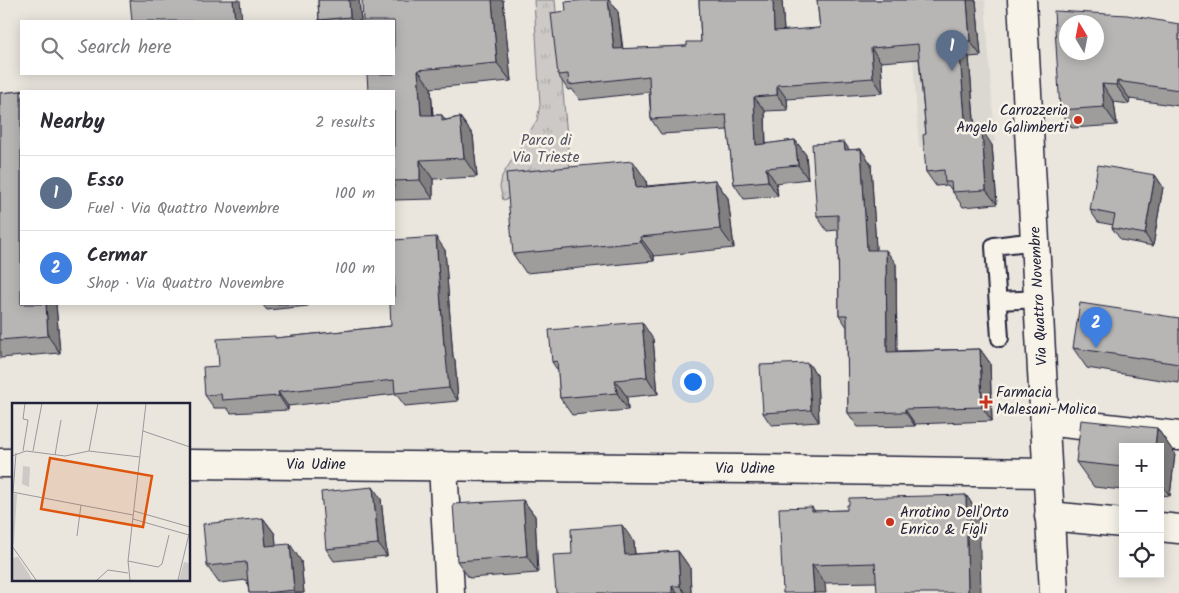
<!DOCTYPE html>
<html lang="en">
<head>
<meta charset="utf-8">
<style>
  body { margin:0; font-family:Kalam,sans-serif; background:#f7f7f7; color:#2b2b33 }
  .controls { position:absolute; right:15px; bottom:15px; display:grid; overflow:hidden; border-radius:0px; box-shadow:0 2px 12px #0003 }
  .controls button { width:45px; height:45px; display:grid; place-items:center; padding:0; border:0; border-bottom:1px solid #e1e1e2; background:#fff; color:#2b2b33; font:25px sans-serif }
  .compass { position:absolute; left:1059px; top:15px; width:45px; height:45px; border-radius:50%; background:#fff; box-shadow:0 2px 12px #0003; rotate:350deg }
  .you { position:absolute; left:692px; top:381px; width:18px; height:18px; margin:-12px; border:4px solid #fff; border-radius:50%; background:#1a73e8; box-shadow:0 0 0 8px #1a73e833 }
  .badge { display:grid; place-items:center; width:32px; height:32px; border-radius:50%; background:#c8321e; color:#fff; font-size:16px; font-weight:700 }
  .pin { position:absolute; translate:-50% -41px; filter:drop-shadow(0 1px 2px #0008) }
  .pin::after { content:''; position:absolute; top:26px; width:18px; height:15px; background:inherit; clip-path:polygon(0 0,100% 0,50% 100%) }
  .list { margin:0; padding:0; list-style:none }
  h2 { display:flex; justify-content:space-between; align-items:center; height:65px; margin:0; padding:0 20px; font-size:21px }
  h2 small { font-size:16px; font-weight:400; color:#7c7c81 }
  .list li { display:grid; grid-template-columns:32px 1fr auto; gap:15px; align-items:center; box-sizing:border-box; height:75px; padding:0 20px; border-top:1px solid #e1e1e2 }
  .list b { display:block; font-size:19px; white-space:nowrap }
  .list p { margin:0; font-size:16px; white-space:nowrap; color:#7c7c81 }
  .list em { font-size:16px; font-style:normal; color:#7c7c81 }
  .icon { flex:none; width:28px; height:28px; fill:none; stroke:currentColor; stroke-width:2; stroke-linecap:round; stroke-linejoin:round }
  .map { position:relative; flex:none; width:1179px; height:593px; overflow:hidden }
  .search { position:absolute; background:#fff; box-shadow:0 2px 12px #0003; left:20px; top:20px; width:375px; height:55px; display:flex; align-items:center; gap:12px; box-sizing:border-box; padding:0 18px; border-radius:0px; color:#7c7c81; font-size:19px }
  .panel { position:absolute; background:#fff; box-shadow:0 2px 12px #0003; left:20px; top:90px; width:375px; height:215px; border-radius:0px }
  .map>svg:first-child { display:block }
</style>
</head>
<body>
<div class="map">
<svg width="1179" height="593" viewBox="0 0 1179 593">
  <defs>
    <pattern id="park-tufts" width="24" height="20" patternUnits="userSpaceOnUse" patternTransform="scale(1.25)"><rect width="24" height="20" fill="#cdc9c6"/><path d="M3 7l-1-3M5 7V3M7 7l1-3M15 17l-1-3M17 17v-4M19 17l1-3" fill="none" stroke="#b0acab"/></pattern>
  </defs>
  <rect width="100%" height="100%" fill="#eae6de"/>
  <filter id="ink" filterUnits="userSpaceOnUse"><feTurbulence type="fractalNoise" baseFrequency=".02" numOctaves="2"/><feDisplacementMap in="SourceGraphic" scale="10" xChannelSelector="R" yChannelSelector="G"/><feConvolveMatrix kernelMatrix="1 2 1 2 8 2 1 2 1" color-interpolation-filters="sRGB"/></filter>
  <g filter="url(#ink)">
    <polygon fill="#dbd8d2" points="909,0 985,0 995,142 919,147"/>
    <polygon fill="url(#park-tufts)" stroke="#787680" points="534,0 555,0 570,171 517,197 503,200 500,187 502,176 537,120 540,105"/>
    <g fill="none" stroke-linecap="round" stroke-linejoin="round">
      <g stroke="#22223b" stroke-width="20">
        <g id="service">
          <polyline points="998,301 1039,299"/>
          <polyline points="1000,338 994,246 1036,241"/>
        </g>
      </g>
      <g stroke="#22223b" stroke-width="31">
        <g id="minor">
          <polyline points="1045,421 1179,436"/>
          <polyline points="0,463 14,463"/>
          <polyline points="189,464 750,469 1047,473"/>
          <polyline points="443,466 450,593"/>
          <polyline points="1049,516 1123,523"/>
          <polyline points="1160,527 1179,529"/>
        </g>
      </g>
      <g stroke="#22223b" stroke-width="31">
        <polyline id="secondary" points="1022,0 1054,593"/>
      </g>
      <use href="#service" stroke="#f7f3e8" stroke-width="16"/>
      <use href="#minor" stroke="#f7f3e8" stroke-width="28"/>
      <use href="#secondary" stroke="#f7f3e8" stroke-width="28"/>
    </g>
    <g fill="#9e9d9c" stroke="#22223b">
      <polygon points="318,0 359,0 361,21 320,21 319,20"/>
      <polygon points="503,0 511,81 431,88 433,115 442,115 445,120 460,117 473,135 477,177 433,179 433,199 394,200 394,91 368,91"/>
      <polygon points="699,0 782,0 784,31 820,28 817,0 976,0 981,56 969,57 975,131 992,145 997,204 963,207 948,185 936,186 926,172 926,134 919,59 881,62 883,93 787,99 788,110 765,111 766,144 795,140 806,155 808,179 776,183 778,196 744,199 734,184 728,130 661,134 651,119 649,92 580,100 572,89 568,90 558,75 618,12 623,49 687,46 701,42"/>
      <polygon points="1179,24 1179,106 1130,99 1129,104 1114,102 1117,125 1072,128 1060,110"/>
      <polygon points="31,90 31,91 21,91 21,304 56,304 60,353 0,358 0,93"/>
      <polygon points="861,149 871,164 876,250 896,264 897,351 980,349 990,363 992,421 915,424 915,426 858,427 848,413 847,327 839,315 838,230 827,231 817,216 850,150"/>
      <polygon points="1155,175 1163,187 1153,246 1121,240 1112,228 1113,225 1098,222 1090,210"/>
      <polygon points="646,180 647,186 715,180 728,198 734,248 654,256 654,261 526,273 513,254"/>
      <polygon points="445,250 453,357 455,360 458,401 405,406 396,394 288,406 288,410 231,413 227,408 214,408 205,395 219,366 276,338 391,326"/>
      <polygon points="262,304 308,304 308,306 267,310"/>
      <polygon points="1179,318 1179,383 1087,368 1073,348"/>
      <polygon points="653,339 658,394 627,397 628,410 572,415 560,398 558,371 552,362"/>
      <polygon points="808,363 817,375 819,422 771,425 763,413"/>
      <polygon points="1157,428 1175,454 1170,496 1160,495 1160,447 1123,447 1123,490 1094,487 1076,462"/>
      <polygon points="966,495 979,514 876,582 825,583 783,593 812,507 815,511 847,510"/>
      <polygon points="381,499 387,556 334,561 326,549"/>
      <polygon points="523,500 535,516 538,573 469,578 457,561"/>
      <polygon points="263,518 275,534 276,545 301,561 304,593 249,593 247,580 219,583 207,566"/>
      <polygon points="634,542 635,554 678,551 690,568 691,593 556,593 572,554"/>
    </g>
    <g fill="#817f7f" stroke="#22223b">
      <polygon points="233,0 240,0 242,21 235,21"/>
      <polygon points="349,0 359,0 361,21 353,21 350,17"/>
      <polygon points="492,0 503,0 511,81 497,63"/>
      <polygon points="608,0 610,0 618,12 624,64 614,49"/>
      <polygon points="773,0 782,0 785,46 774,31"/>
      <polygon points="967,0 976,0 981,56 970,41"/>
      <polygon points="959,42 969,57 976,146 966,131"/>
      <polygon points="871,48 881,62 883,93 873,78"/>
      <polygon points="418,70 431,88 434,134 421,115"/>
      <polygon points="1117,81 1130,99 1129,104 1116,85"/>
      <polygon points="1102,84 1114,102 1117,125 1104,107"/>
      <polygon points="777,85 787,99 788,110 777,95"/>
      <polygon points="754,97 765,111 766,159 756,145"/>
      <polygon points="460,117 473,135 477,177 464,158"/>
      <polygon points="982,130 992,145 997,204 986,190"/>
      <polygon points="795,140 806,155 808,179 798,165"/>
      <polygon points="844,142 854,156 845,150"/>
      <polygon points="861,149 871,164 877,264 867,250"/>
      <polygon points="420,160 433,179 433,199 420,180"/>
      <polygon points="633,161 646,180 649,206 636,188"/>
      <polygon points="766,168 776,183 778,196 768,181"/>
      <polygon points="1155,175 1163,187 1153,246 1145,234"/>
      <polygon points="715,180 728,198 734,248 720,229"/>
      <polygon points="436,237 445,250 453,357 455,360 458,401 449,388 444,346"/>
      <polygon points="640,237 654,256 654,261 641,242"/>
      <polygon points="886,250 896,264 897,366 887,352"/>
      <polygon points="46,304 56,304 60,353 48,336"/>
      <polygon points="642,322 653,339 658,394 647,377"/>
      <polygon points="980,349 990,363 992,421 982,407"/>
      <polygon points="808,363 817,375 819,422 811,410"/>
      <polygon points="615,380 627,397 628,410 617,393"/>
      <polygon points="278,392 288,406 288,410 279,396"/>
      <polygon points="905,409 915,424 915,426 905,412"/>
      <polygon points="1157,428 1175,454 1170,496 1160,482 1160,447 1155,447"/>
      <polygon points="373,487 381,499 387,556 378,544"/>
      <polygon points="966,495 979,514 981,593 969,593 968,592"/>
      <polygon points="523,500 535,516 538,573 527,556"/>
      <polygon points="263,518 275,534 278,563 266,546"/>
      <polygon points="622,525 634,542 636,571 625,555"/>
      <polygon points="290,544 301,561 304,593 296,593 294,590"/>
      <polygon points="678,551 690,568 691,593 685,593 680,586"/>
      <polygon points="812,565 825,583 826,593 814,593"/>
      <polygon points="672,586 677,593 672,593"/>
    </g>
    <g fill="#b8b6b5" stroke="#22223b" fill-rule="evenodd">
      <polygon points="130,0 233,0 235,21 132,21"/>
      <polygon points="318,0 349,0 350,17 319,20"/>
      <polygon points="362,0 492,0 497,63 418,70 421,115 442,115 442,121 460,117 464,158 420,160 420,180 394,181 394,91 368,91 367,74 394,74 394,21 363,21"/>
      <polygon points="586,0 608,0 614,49 687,46 687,42 701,42 699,0 773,0 774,31 820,28 817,0 967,0 970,41 959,42 966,131 982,130 986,190 952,192 951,182 945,182 944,170 926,172 923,135 926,134 918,44 871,48 873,78 777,85 777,95 754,97 756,145 795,140 798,165 766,168 768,181 734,184 726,115 651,119 649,76 569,85 568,74 558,75 551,13 566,11 565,2"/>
      <path d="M1054,11L1127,15L1179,24V90L1117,81L1116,85L1102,84L1104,107L1060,110ZM1066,22H1096V52H1066Z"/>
      <polygon points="31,90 31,91 21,91 21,304 46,304 48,336 0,340 0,93"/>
      <polygon points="844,142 845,150 861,149 867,250 886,250 887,352 980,349 982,407 905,409 905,412 848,413 847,315 839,315 838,215 817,216 812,144"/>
      <polygon points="633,161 636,188 715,180 720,229 640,237 641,242 513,254 506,173"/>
      <polygon points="1098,165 1155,175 1145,234 1112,228 1115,215 1090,210"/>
      <polygon points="436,237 444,346 445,346 449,388 395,393 394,380 278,392 279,396 222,400 221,394 205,395 203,367 219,366 217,339 275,336 275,338 391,326 390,304 394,304 394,240"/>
      <polygon points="1080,303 1179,318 1179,364 1073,348"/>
      <polygon points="642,322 647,377 615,380 617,393 560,398 557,361 552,362 549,330"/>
      <polygon points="808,363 811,410 763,413 760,365"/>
      <polygon points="1081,420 1157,428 1155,447 1123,447 1123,467 1076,462"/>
      <polygon points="373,487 378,544 326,549 321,492"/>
      <polygon points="966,495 968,592 970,592 970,593 877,593 875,563 812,565 814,593 783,593 779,508 812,507 812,511 847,510 847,505 849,505 849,498"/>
      <polygon points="523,500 527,556 457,561 453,504"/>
      <polygon points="263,518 266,546 290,544 294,590 264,593 249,593 246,562 207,566 203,524"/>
      <polygon points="622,525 625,555 678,551 680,586 672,586 672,593 556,593 553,555 572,554 571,529"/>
    </g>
  </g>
  <g fill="#c8321e" stroke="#f7f3e8" stroke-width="2">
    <circle cx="1078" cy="120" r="5"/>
    <path d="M983.5 394.5h5v5h5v5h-5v5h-5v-5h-5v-5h5z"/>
    <circle cx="890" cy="522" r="5"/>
  </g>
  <g text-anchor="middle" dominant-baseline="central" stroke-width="5" stroke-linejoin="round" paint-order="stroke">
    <g font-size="15" fill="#22223b" stroke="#f7f3e8" text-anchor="start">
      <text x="1068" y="111" text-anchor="end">Carrozzeria<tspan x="1068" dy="17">Angelo Galimberti</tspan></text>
      <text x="996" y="393">Farmacia<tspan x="996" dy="17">Malesani-Molica</tspan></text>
      <text x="900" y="513">Arrotino Dell'Orto<tspan x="900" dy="17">Enrico &amp; Figli</tspan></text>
    </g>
    <g font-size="15" fill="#555465" stroke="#f7f3e8">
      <text x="546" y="141">Parco di<tspan x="546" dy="17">Via Trieste</tspan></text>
    </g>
    <g font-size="15" fill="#22223b" stroke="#f7f3e8">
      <text transform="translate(1039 296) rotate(-93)">Via Quattro Novembre</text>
      <text x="316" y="465">Via Udine</text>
      <text x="745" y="469">Via Udine</text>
    </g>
  </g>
  <g transform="translate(12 403)">
    <rect width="178" height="178" fill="#eae6de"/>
    <path d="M11,63L18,64L17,84L10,81ZM0,90L5,91L2,141L0,139Z" fill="#cdc9c6"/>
    <path d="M6,154L17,171L20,177H0V155ZM172,159L177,160V177H167Z" fill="#cdc9c6"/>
    <path fill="none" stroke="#9a989d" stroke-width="1" d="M131,28L178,44M11,48L16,17L11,16L13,0M21,48L30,0M77,48L86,0M43,52L49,17M0,53L14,48L53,53L77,48L128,54M0,89L121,112M1,90L4,50M122,108L178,124M121,116L177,132M65,133L69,102M0,143L24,177M116,158L146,164L150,161L157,132M85,177L96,167L116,170M118,177L116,158L134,0M166,177L177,131"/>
    <path fill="#de560e" fill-opacity="0.15" stroke="#de560e" stroke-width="2.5" d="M38,55L140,73L131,124L29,106Z"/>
    <rect width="178" height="178" fill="none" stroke="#22223b" stroke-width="2.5"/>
  </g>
</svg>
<div class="controls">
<button>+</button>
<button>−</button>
<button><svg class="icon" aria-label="locate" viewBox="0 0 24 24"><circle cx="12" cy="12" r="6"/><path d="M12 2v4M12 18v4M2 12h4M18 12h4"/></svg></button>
</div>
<svg class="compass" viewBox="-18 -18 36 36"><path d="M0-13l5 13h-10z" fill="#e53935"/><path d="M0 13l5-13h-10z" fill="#7c7c81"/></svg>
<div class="you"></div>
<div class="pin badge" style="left:952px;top:71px;background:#5c6f8a">1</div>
<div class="pin badge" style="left:1096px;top:348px;background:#3f7fe0">2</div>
<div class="search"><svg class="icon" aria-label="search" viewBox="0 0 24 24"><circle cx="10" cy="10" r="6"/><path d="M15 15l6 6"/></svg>Search here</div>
<section class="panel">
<h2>Nearby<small>2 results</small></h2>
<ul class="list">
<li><span class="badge" style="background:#5c6f8a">1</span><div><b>Esso</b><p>Fuel · Via Quattro Novembre</p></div><em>100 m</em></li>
<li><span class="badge" style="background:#3f7fe0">2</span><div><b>Cermar</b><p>Shop · Via Quattro Novembre</p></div><em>100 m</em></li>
</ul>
</section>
</div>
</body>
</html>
